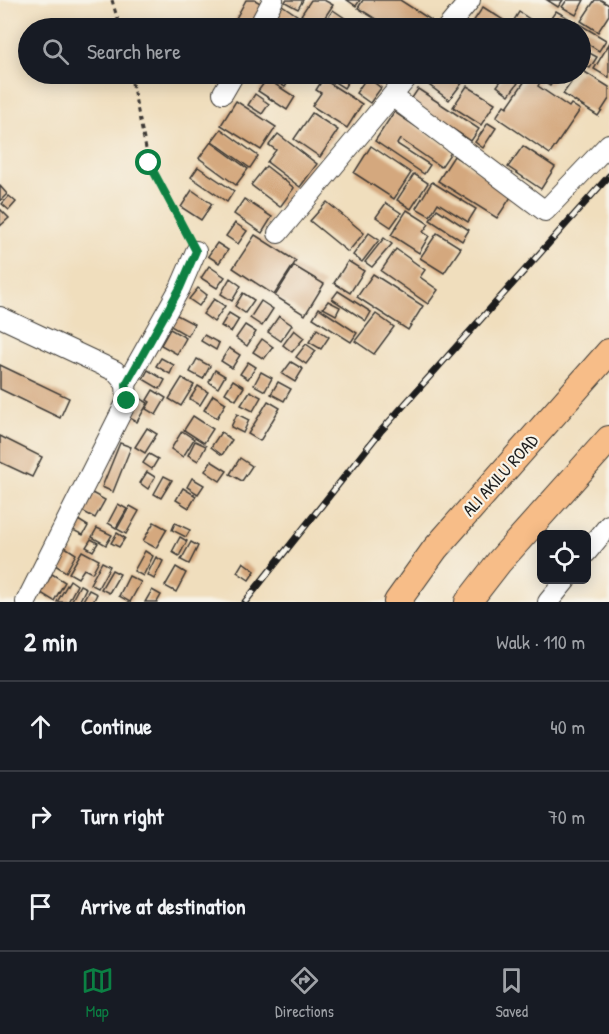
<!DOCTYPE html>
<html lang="en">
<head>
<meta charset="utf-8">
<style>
  body { margin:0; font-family:"Patrick Hand",sans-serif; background:#20242c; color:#f1f3f6 }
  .controls { position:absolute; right:18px; bottom:18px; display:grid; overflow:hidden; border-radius:9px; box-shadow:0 3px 15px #0003 }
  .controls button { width:54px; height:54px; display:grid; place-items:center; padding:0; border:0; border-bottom:2px solid #363941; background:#171b24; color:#f1f3f6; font:30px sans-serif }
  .stop { position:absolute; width:18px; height:18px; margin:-14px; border:4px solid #0b8043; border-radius:50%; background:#fff }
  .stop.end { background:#0b8043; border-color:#fff; box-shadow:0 2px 6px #0008 }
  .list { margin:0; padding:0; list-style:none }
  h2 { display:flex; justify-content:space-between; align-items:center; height:78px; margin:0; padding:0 24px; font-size:26px }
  h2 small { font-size:20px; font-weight:400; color:#9ea1a6 }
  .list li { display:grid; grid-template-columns:39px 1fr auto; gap:18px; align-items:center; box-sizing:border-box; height:90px; padding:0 24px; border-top:2px solid #363941 }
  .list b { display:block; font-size:22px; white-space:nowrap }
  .list em { font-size:20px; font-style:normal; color:#9ea1a6 }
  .icon { flex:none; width:33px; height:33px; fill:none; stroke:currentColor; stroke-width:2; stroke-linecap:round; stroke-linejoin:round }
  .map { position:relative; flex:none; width:609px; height:602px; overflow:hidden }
  .search { position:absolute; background:#171b24; box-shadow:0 3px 15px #0003; left:18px; right:18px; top:18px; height:66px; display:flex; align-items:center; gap:15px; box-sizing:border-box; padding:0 21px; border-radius:33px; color:#9ea1a6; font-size:22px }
  .sheet { height:348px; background:#171b24 }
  nav { display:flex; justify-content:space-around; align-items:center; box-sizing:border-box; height:84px; border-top:2px solid #363941; background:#171b24; font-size:16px; color:#9ea1a6 }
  nav a { display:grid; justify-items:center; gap:3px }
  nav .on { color:#0b8043 }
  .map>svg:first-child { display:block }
</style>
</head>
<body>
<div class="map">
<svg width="609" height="602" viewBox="0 0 609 602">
  <rect width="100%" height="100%" fill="#f7f3e8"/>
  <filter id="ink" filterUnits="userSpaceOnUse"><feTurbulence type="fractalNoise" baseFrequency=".0167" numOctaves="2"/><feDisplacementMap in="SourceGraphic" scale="12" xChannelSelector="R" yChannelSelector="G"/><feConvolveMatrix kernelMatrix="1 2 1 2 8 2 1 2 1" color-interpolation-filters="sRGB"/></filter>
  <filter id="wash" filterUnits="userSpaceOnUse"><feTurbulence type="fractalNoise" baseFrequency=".008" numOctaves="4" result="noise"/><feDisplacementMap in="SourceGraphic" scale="24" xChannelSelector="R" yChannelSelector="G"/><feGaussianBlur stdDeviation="1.35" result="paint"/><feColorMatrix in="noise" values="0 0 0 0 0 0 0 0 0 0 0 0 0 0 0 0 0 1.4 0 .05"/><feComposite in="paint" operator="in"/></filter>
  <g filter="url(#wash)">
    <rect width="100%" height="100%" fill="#f0debd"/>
    <g id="blocks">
      <g fill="#d4a87e">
        <polygon points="246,0 255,0 264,5 252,28 246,28 234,22"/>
        <polygon points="286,0 303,0 298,9 285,2"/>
        <polygon points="311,0 324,0 333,5 319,26 301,15"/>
        <polygon points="347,0 360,0 356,6"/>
        <polygon points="363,0 400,0 431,20 425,28 390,28 358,8"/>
        <polygon points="547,0 563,0 558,7"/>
        <polygon points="567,0 584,0 576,15 562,7"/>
        <polygon points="595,0 601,0 609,5 609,15 598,32 581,21"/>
        <polygon points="282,5 298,16 290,28 284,24 281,28 267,28"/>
        <polygon points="483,7 511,25 519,12 537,24 534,28 469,28"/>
        <polygon points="333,10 358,27 356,28 321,28"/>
        <polygon points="556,11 570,19 564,28 544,28"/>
        <polygon points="574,21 606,40 599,51 580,39 580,28 569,28"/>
        <polygon points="609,44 609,78 594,69"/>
        <polygon points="580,48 597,57 590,68 580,63"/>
        <polygon points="580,69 609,87 609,99 598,116 563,94 577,74 580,74"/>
        <polygon points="263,74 294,74 285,87"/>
        <polygon points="322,74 347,74 351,77 344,88"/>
        <polygon points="438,74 469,74 449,100 429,85"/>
        <polygon points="506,74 518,83 509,95 497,86"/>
        <polygon points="531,74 558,74 550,86"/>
        <polygon points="529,75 540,82 538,86 569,107 571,104 580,110 550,154 496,117 504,105 507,107"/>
        <polygon points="367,77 381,88 370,103 356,93"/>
        <polygon points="267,79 295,97 287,110 258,91"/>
        <polygon points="323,79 362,104 347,128 312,106 321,93 316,90"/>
        <polygon points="467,86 495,103 481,125 453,107"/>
        <polygon points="418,89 479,129 471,141 410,101"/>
        <polygon points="255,94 269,104 262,114 248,105"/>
        <polygon points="236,101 276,127 261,150 221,125"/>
        <polygon points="394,112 452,151 441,167 400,139 397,144 430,165 424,174 375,141"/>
        <polygon points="312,113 338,130 320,157 294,139"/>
        <polygon points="488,123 496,128 483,148 475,142"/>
        <polygon points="221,129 258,156 250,168 212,141"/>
        <polygon points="278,134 317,164 300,187 267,162 276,150 269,145"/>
        <polygon points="211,142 248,169 236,185 199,158"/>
        <polygon points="371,146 411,173 394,199 354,173"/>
        <polygon points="523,146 555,167 541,189 508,167"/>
        <polygon points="454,156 513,194 497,218 438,181"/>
        <polygon points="266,166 294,188 280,207 251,185"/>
        <polygon points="198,167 234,191 227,202 191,177"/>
        <polygon points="414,174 428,183 411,209 397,200"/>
        <polygon points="432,182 476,209 468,222 438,203 430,216 416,208"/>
        <polygon points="0,186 7,194 0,201"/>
        <polygon points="192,190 212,204 201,220 181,207"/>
        <polygon points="9,196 16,202 9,210 2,204"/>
        <polygon points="244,199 272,217 262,233 234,214"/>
        <polygon points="327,202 364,233 348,252 310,221"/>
        <polygon points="386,203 401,213 391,227 376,217"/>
        <polygon points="0,209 9,218 0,226"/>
        <polygon points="437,209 469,230 462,241 430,220"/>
        <polygon points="407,210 429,224 423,232 429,236 419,253 391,235"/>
        <polygon points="235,223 247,231 238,244 226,236"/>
        <polygon points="369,233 379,240 362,262 353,255"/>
        <polygon points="437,233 461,248 444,273 420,258"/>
        <polygon points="255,235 296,261 274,295 233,268"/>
        <polygon points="384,238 392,244 372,267 365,262"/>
        <polygon points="217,243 228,250 219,263 208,256"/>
        <polygon points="396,249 425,270 420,277 438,290 428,304 381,271"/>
        <polygon points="348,261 364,271 350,293 334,283"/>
        <polygon points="209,266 225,277 217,288 201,278"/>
        <polygon points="294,266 324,284 305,315 275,296"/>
        <polygon points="373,274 423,306 408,330 357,297"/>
        <polygon points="230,278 241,286 232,301 221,294"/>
        <polygon points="198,288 207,295 199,306 189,299"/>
        <polygon points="338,291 371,312 366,321 332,299"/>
        <polygon points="243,293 254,300 245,313 235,306"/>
        <polygon points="214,299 225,306 214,322 203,314"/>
        <polygon points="261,301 273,309 262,326 250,318"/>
        <polygon points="328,301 340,307 336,315 323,308"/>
        <polygon points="319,308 357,333 351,342 313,318"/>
        <polygon points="229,313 239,319 231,332 221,326"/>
        <polygon points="175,314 194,324 188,336 169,325"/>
        <polygon points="376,314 394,327 374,354 355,341"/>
        <polygon points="279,316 292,325 281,341 268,332"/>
        <polygon points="245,325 256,332 247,346 236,338"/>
        <polygon points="170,329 186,338 177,354 161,345"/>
        <polygon points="317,329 329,337 321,349 309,342"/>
        <polygon points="294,330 304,338 292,352 283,345"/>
        <polygon points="204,335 219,343 216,350 201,341"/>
        <polygon points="262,339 273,347 264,359 253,352"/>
        <polygon points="306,344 316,351 306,364 296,357"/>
        <polygon points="229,348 240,355 232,368 221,361"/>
        <polygon points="161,358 174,365 170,374 156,366"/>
        <polygon points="197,359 210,366 203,379 190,372"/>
        <polygon points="248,362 256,367 248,379 240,374"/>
        <polygon points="291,362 303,369 295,382 282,374"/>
        <polygon points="0,365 69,398 60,418 0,389"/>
        <polygon points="148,370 165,380 160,389 143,379"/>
        <polygon points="215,370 225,376 218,388 209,382"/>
        <polygon points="261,372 272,378 265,391 254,385"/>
        <polygon points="182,378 194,385 181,406 169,399"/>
        <polygon points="233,380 244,387 236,400 225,393"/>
        <polygon points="278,382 291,389 284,401 271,394"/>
        <polygon points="198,386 208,392 200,405 190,399"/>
        <polygon points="153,390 166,398 156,415 146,409 150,402 147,400"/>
        <polygon points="250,391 261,397 253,411 241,405"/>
        <polygon points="213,395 226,403 217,418 204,410"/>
        <polygon points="138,397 148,403 137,422 126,416"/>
        <polygon points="268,401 280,408 260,441 248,434"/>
        <polygon points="237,414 249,420 243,433 231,427"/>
        <polygon points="193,416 213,429 204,443 184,430"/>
        <polygon points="147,428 157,434 145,453 135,447"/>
        <polygon points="182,431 194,439 183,457 171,449"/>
        <polygon points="221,432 232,440 222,455 211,447"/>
        <polygon points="0,436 42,457 32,477 0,462"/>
        <polygon points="195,441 206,446 198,461 188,455"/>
        <polygon points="120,443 131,447 113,492 102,487"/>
        <polygon points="149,454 158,459 152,469 143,463"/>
        <polygon points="240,458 252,466 242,481 230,474"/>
        <polygon points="211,461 227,471 220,481 205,471"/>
        <polygon points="147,472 155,477 148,489 140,483"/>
        <polygon points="164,476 172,480 161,498 154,494"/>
        <polygon points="192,478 204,485 198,494 187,487"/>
        <polygon points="183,488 196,496 189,508 176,500"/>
        <polygon points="92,493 105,500 95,518 82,511"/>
        <polygon points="118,504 127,509 116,528 108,523"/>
        <polygon points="130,506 139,511 126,534 117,529"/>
        <polygon points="78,520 88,526 83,535 73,530"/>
        <polygon points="154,522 167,529 156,548 143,541"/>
        <polygon points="175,523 190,530 186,537 172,530"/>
        <polygon points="97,528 112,535 106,545 92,537"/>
        <polygon points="117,533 125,538 119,547 111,543"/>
        <polygon points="180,537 187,541 179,556 172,552"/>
        <polygon points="91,539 98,543 93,551 86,547"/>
        <polygon points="191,542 198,546 189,564 181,560"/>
        <polygon points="65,547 76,554 66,572 55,565"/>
        <polygon points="82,551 99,560 92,573 84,569 78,578 69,573"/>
        <polygon points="145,551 153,556 143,576 134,571"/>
        <polygon points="156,557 163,561 154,579 147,575"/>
        <polygon points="102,562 110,566 98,588 90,584"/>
        <polygon points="243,562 255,571 249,580 237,572"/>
        <polygon points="176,567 186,573 176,592 165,586"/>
        <polygon points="112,570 120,574 109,593 101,589"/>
        <polygon points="52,574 65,582 54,601 41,593"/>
        <polygon points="129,576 141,582 130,602 119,596"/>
        <polygon points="70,580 77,585 68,602 57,602"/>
        <polygon points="80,585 86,588 79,602 71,602"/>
        <polygon points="89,590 97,594 93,602 82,602"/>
        <polygon points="152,590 161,595 157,602 145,602"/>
      </g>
    </g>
  </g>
  <g filter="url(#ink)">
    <use href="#blocks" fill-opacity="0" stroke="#3c3934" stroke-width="1.5"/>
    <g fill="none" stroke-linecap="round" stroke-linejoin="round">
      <g stroke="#3c3934" stroke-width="22">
        <g id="minor">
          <polyline points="258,28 273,0"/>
          <polyline points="447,28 470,0"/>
          <polyline points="223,93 234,74"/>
          <polyline points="392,96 545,211 609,144"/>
          <polyline points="278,233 410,74"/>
          <polyline points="0,317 115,371 126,384"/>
          <polyline points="586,553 609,525"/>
          <polyline points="26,602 127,401 126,384 180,288 196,251"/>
          <polyline points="548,602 566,580"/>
        </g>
      </g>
      <g stroke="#3c3934" stroke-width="28">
        <g id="major">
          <polyline points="397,602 435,549 609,352"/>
          <polyline points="468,602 499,562 609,439"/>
        </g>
      </g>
      <g stroke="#3c3934" stroke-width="3" stroke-dasharray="4.5 4.5" stroke-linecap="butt">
        <polyline points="112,0 120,28"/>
        <polyline points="130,74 149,163 188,236"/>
      </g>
      <use href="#minor" stroke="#fff" stroke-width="20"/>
      <use href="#major" stroke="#f7bd88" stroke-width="26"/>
      <g stroke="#1c1c1c" stroke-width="7">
        <polyline id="rail" points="245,602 380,432 609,176"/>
      </g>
      <use href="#rail" stroke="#f7f3e8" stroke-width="4.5" stroke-dasharray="14" stroke-linecap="butt"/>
    </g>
  </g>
  <g fill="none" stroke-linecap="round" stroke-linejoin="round" filter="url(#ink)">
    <polyline stroke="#0b8043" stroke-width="8" points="127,401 126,384 180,288 196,251 149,163"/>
  </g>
  <g text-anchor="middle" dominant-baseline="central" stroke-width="4.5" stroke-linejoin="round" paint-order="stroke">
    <g font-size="18" fill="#1c1c1c" stroke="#f7f3e8">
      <text transform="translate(500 475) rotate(-48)">ALI AKILU ROAD</text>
    </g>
  </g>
</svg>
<div class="controls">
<button><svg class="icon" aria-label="locate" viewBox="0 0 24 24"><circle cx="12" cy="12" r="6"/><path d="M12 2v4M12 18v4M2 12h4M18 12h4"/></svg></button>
</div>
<div class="stop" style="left:149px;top:163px"></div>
<div class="stop end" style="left:127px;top:401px"></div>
<div class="search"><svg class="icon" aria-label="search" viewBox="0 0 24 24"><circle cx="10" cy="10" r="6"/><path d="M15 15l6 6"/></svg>Search here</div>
</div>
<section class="sheet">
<h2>2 min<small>Walk · 110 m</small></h2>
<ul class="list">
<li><svg class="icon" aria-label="ahead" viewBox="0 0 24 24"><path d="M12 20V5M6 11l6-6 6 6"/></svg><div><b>Continue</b></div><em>40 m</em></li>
<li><svg class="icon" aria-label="right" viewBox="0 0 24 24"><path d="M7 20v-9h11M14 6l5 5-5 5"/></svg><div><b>Turn right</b></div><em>70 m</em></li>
<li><svg class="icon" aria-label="arrive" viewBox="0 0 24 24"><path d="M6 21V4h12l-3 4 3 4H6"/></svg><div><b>Arrive at destination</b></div></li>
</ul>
</section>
<nav>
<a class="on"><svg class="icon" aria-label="map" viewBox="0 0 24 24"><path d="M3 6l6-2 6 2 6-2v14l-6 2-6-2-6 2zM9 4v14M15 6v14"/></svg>Map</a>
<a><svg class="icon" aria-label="directions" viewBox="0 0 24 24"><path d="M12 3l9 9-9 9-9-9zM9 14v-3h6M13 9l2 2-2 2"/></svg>Directions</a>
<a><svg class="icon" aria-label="saved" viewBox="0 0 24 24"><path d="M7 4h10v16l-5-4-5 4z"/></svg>Saved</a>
</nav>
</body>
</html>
